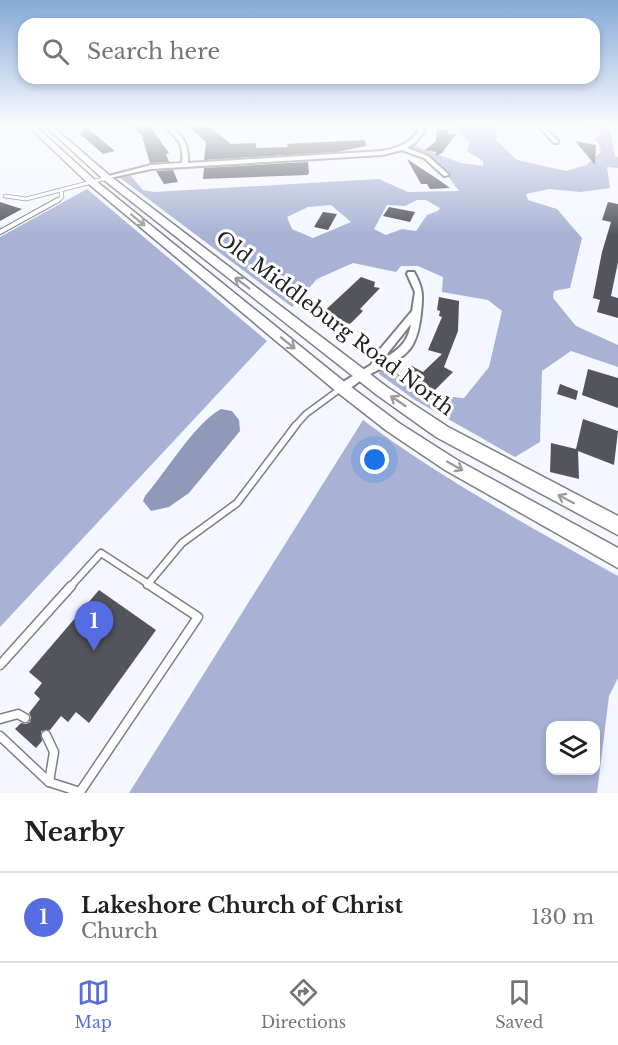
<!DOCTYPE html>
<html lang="en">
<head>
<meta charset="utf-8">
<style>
  body { margin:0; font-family:"Libre Baskerville",serif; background:#f2f2f2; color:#202124 }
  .controls { position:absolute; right:18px; bottom:18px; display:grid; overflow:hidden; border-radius:12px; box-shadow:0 3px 9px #0003 }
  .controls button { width:54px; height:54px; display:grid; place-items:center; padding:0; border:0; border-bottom:2px solid #e0e0e0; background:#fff; color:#202124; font:30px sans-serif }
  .you { position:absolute; left:375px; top:460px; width:21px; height:21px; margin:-15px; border:4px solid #fff; border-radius:50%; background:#1a73e8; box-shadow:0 0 0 9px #1a73e833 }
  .badge { display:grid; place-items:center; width:39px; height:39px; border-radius:50%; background:#556ce2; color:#fff; font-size:20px; font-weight:700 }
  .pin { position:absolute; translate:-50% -50px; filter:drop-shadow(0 2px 3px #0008) }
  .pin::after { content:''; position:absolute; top:32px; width:21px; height:18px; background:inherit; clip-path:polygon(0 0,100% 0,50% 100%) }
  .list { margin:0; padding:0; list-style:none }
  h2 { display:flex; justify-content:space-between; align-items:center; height:78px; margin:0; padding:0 24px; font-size:26px }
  h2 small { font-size:20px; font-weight:400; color:#757577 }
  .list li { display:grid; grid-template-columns:39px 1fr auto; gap:18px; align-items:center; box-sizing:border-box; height:90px; padding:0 24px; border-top:2px solid #e0e0e0 }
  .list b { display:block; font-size:22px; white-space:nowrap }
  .list p { margin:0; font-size:20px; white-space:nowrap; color:#757577 }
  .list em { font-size:20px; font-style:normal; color:#757577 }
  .icon { flex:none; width:33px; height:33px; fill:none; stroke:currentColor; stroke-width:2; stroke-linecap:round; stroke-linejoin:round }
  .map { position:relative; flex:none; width:618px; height:793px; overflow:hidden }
  .search { position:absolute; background:#fff; box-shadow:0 3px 9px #0003; left:18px; right:18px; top:18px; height:66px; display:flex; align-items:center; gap:15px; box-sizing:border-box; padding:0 21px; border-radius:18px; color:#757577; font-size:22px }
  .sheet { height:168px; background:#fff }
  nav { display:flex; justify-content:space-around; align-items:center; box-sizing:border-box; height:84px; border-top:2px solid #e0e0e0; background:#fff; font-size:16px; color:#757577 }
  nav a { display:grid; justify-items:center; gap:3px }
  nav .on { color:#556ce2 }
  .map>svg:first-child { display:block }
</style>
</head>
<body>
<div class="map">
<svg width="618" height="793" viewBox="0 0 618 793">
  <rect width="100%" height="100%" fill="#f4f7ff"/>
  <g fill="#a7b2d4" fill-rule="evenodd">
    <path d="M456,125H495L496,140L517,160L566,171L586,165L601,152L598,142L594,139L603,132L572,125H609L615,156L618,157V168L607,167L610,188L581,192L549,189L526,194L528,200L557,209L582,238L570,288L554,291L553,298L576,326L618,345V367L571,351L542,371L540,442L515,457L415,400L379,374V369L388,364C412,390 430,395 464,398L489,367L502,311L488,300L442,292L443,277L418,266H401L396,272L353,263L317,279L292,307L119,177L129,174L143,190L154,192L379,179L408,192L459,191L439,164L428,156L410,148L413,145L461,163L483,166V161L467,151L470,142L463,138ZM417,200H426L440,208L438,211L427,215L416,231L402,229L386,235L374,229L387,205L405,206ZM331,205L351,222L313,238L292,229L287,217L308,207Z"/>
    <polygon points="87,189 267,341 0,627 0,237"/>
    <path d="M363,420C443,480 531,527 618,576V678L609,696L597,793H129ZM550,726H596V770H550Z"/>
  </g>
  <path fill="#8f9abb" d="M221,409L232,411L239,420L240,431L189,493L169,507L151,511L143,501L145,496C167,471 193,425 221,409Z"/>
  <g fill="#53555c">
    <polygon points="128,124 145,124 152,129 169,153 166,154 169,162 150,163 142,137 144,137"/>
    <polygon points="186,124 207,124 231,144 256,143 256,148 288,147 287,144 301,143 365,140 366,146 337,152 204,160 206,142"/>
    <polygon points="86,127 115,151 103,154 80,134"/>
    <polygon points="437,129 448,130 448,134 456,134 442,153 436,156 436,152 425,150 436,141"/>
    <polygon points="575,141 596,145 595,165"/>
    <polygon points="407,159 439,180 450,188 430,189 427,184 421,184"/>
    <polygon points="308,162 309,173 307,175 203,179 204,168"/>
    <polygon points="173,170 178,182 164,184 156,171"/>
    <polygon points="0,202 22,209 0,221"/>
    <polygon points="608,202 618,204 618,262 611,296 618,298 618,318 597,312 600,300 593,298 602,252 611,222 602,220"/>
    <polygon points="389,207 415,212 410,222 383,216"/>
    <polygon points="323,212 337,214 328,230 314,227"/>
    <polygon points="361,277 375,282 374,287 380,288 360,309 363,311 350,324 339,320 335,324 319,316"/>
    <polygon points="439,297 459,301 458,331 444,367 453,372 433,392 403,374 412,366 423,372 442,354 428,350 442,317 439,316 440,311 437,310"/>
    <polygon points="588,369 618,378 618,408 582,395"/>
    <polygon points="560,384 578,391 576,400 557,394"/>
    <polygon points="583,419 618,431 614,465 578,451 579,479 550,472 551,443 576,449"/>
    <polygon points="99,590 156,630 89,723 76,712 68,722 61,716 50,730 41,731 42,741 36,748 15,729 21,723 26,724 30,722 31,717 29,713 40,699 34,693 42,683 29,672"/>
  </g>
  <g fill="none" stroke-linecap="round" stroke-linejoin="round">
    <g stroke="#7c7f86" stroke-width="4.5">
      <g id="lane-far4">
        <polyline points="5,196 26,199 107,178"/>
        <polyline points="56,202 62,197 61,191"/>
      </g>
    </g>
    <g stroke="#7c7f86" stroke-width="6">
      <polyline id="lane-far3" points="0,232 58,200"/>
    </g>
    <g stroke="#7c7f86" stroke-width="8">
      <polyline id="lane-far2" points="295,426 306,414 340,389"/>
    </g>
    <g stroke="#7c7f86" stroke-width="9">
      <g id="lane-far1">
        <polyline points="147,585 182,543 237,503 296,425"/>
        <polyline points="70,587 101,553 153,587"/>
      </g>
    </g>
    <g stroke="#7c7f86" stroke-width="11">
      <g id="lane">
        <polyline points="0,665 71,586"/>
        <polyline points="0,719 18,714 25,718"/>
        <polyline points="46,735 54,752 49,782"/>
        <polyline points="0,736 49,782 80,792 198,617 151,586"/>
      </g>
    </g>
    <g stroke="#7c7f86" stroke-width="4">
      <g id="street">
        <path d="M164,125H169C183,134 189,146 188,163L382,151C397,148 410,144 418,131V125H422L424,131L416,142L407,148L428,156L449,175L444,176L424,158L402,150L382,155L151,169L105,179V177L151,165L182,163C184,141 176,139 164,125Z"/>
        <polygon points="538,125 542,125 558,141 558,143 554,143"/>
        <path d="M408,272H414C423,288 423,295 421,313C416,358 402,356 367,376C358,381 349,393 338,391L337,388L338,385L371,365L376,354L412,311L415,292L407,274ZM411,324C408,342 399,350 383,359Z"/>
      </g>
    </g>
    <g stroke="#7c7f86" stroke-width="3">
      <g id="secondary">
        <polygon points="27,125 34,125 96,181 347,384 399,423 457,460 618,548 618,568 445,470 387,431 337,392 90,185"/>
        <polygon points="44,125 51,125 110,176 387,387 448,427 618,516 618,535 436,437 377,395 104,180"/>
      </g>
    </g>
    <use href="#lane-far4" stroke="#fff" stroke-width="3"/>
    <use href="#lane-far3" stroke="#fff" stroke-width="4"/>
    <use href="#lane-far2" stroke="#fff" stroke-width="5"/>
    <use href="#lane-far1" stroke="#fff" stroke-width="6"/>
    <use href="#lane" stroke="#fff" stroke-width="8"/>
    <use href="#street" fill="#fff" fill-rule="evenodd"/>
    <use href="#secondary" fill="#fff" fill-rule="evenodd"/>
  </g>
  <defs><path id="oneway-shaft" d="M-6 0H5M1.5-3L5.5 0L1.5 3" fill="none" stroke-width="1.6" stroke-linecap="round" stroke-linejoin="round" transform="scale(1.5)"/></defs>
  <g stroke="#9c9c9d">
    <use href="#oneway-shaft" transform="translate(138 220) rotate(39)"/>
    <use href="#oneway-shaft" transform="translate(242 283) rotate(-143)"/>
    <use href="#oneway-shaft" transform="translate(288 343) rotate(39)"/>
    <use href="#oneway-shaft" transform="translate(398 401) rotate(-146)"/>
    <use href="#oneway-shaft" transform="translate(455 466) rotate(30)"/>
    <use href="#oneway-shaft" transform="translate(566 499) rotate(-152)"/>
  </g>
  <linearGradient id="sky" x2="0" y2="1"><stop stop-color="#84aad6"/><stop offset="0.53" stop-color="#fafbff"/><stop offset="1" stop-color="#fafbff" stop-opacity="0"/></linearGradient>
  <rect width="618" height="236" fill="url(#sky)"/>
  <g text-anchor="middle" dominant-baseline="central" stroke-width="6" stroke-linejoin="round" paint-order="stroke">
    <g font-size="20" fill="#222326" stroke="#fff">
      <text transform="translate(335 323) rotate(37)">Old Middleburg Road North</text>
    </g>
  </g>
</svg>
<div class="controls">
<button><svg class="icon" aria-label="layers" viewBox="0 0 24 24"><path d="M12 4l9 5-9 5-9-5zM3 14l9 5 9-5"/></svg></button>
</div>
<div class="you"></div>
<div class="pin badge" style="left:94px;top:651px">1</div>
<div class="search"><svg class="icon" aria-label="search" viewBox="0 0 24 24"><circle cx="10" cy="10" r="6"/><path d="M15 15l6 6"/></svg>Search here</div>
</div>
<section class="sheet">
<h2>Nearby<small></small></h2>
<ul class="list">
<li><span class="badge">1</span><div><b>Lakeshore Church of Christ</b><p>Church</p></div><em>130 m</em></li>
</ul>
</section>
<nav>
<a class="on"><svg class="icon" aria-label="map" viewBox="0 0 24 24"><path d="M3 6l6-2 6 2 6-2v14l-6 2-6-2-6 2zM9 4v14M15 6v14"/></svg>Map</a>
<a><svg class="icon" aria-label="directions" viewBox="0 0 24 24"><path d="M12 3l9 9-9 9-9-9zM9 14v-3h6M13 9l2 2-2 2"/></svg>Directions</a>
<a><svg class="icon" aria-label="saved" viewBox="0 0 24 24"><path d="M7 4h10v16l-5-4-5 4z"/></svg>Saved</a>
</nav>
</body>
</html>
